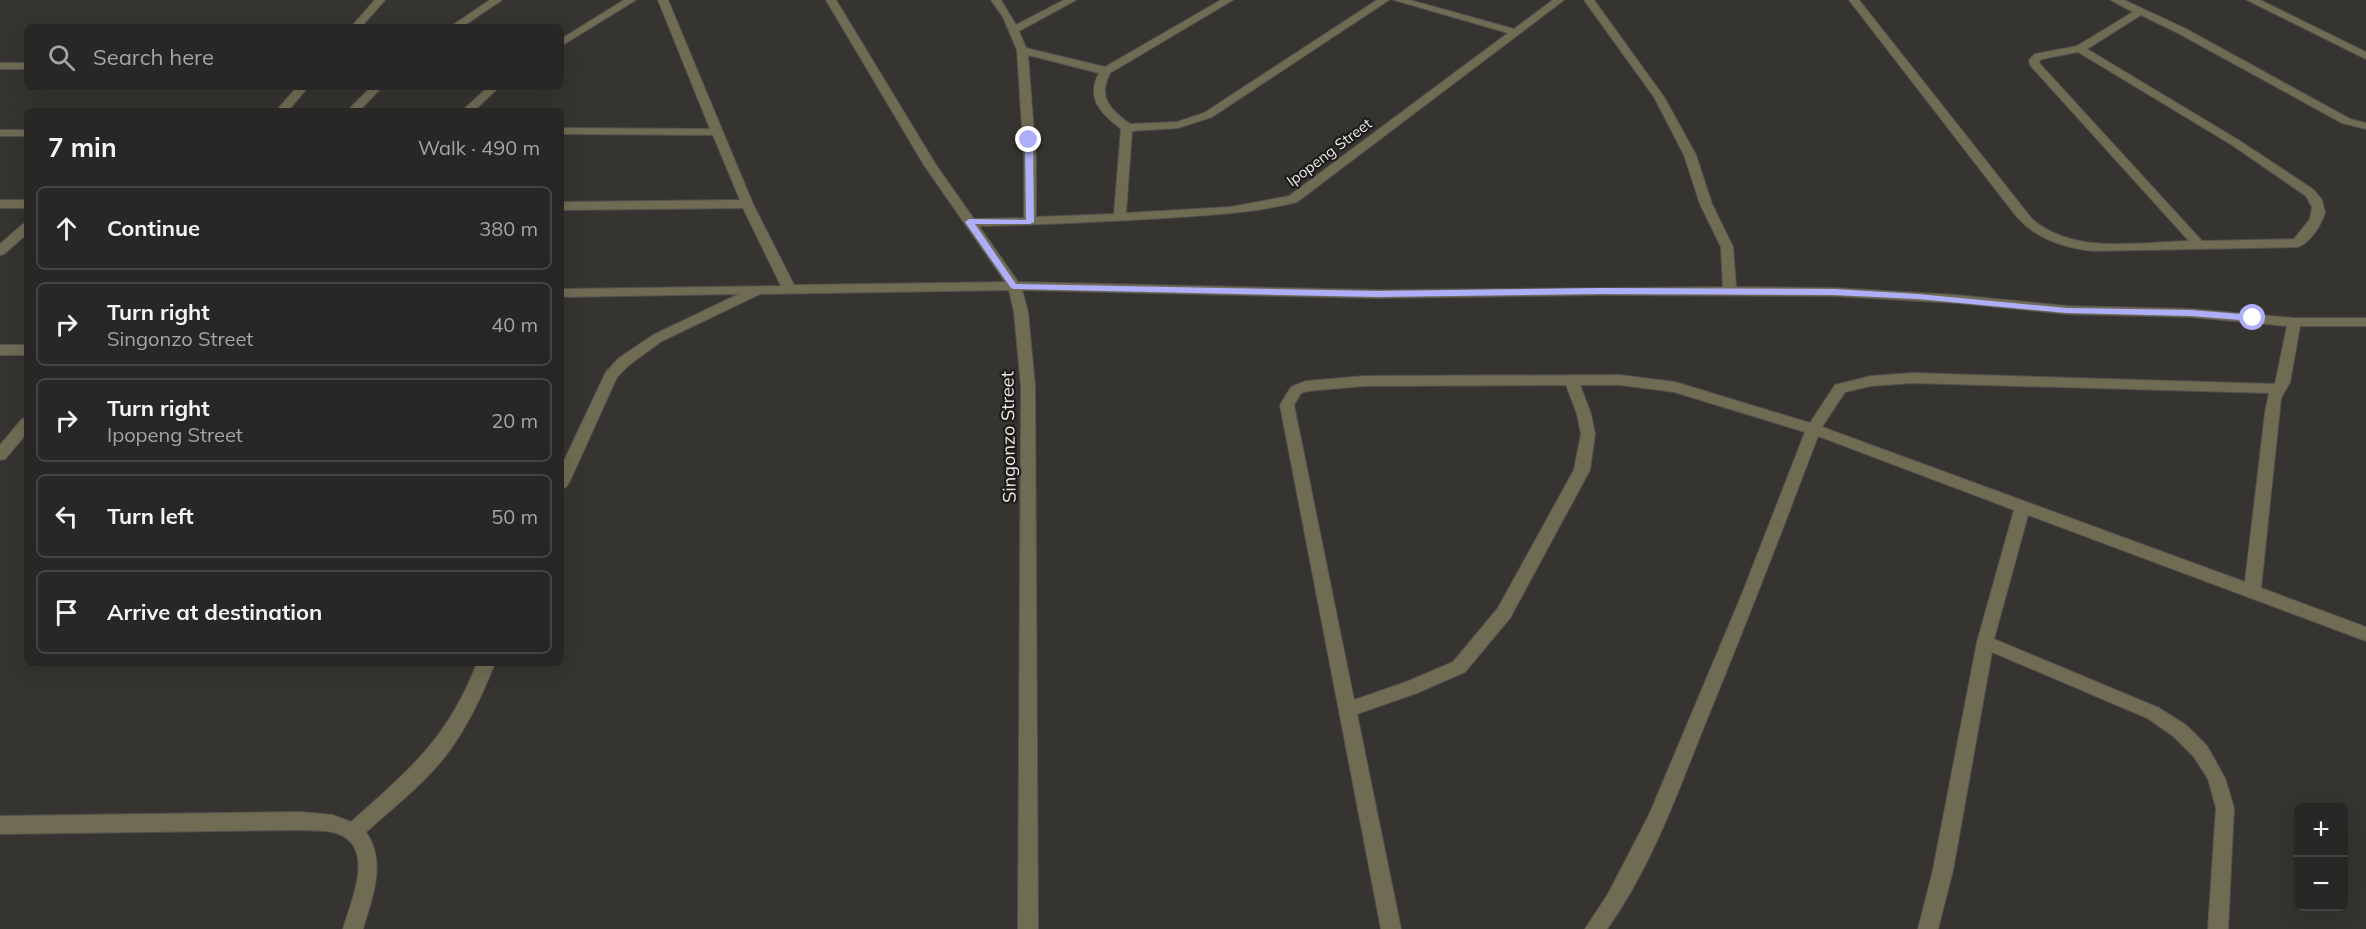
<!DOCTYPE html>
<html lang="en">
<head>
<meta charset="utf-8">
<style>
  body { margin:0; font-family:Mulish,sans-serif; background:#343332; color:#f1f3f6 }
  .controls { position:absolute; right:18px; bottom:18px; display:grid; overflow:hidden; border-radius:9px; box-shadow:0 6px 24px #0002 }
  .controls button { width:54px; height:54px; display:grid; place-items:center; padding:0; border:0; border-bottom:2px solid #444442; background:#282725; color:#f1f3f6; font:30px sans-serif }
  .stop { position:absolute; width:18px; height:18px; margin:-14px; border:4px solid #aeaefa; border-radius:50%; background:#fff }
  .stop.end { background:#aeaefa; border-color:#fff; box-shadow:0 2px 6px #0008 }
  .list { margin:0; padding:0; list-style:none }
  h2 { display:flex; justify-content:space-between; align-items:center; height:78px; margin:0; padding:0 24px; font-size:26px }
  h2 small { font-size:20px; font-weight:400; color:#a5a5a7 }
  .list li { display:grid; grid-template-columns:39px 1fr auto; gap:18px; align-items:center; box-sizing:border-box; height:84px; margin:0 12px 12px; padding:0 12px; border:2px solid #444442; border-radius:9px }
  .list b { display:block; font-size:22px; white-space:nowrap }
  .list p { margin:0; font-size:20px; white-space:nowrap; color:#a5a5a7 }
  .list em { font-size:20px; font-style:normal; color:#a5a5a7 }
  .icon { flex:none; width:33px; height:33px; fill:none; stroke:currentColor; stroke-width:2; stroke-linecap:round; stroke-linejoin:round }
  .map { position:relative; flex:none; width:2366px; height:929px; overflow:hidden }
  .search { position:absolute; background:#282725; box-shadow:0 6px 24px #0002; left:24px; top:24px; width:540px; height:66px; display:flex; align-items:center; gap:15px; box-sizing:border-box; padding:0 21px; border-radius:9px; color:#a5a5a7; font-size:22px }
  .panel { position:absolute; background:#282725; box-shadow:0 6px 24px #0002; left:24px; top:108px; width:540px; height:558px; border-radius:9px }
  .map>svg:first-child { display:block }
</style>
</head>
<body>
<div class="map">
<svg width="2366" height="929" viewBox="0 0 2366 929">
  <rect width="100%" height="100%" fill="#363431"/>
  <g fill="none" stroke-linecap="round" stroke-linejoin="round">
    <g stroke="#53514e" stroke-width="2">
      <g id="minor">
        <polygon points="375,0 385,0 361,27 351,27"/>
        <polygon points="490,0 502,0 462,27 450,27"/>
        <polygon points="624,0 636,0 561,46 561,39"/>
        <path d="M658,0H668L753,204L794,285L1014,282L1378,290L1723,287L1721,247L1700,204L1684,155L1654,97L1584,0H1594L1664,97L1696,155L1712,204L1733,247L1736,287L1835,288L1956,295L2067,306L2191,309L2294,318H2366V326H2300L2290,382L2281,398L2261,588L2366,627V641L2028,515L1994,639L2159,708L2186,725L2207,746L2225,778L2234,808L2228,929H2208L2216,808L2208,779L2194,757L2173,736L2147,718L1992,652L1953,870L1938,929H1918L1933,870L1977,642L2014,510L1818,436C1781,534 1743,632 1703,729C1676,797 1650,869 1607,929H1585L1608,894L1649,815L1742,594L1805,432L1674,392L1620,385H1580L1591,414L1595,434L1590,470L1510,618L1465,672L1417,693L1357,714L1401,929H1381L1280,405L1291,387L1306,381L1365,376L1620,375L1675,382L1810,423L1835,385L1871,376L1912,373L2275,384L2287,326L2191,317L2067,314L1956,303L1835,296L1600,295L1378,298L1014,290L760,294L662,341L629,365L617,377L569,483L566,487L561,489V467L606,372L619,358L653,335L739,294L561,297V289L781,286L743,208L561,210V202L740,200L713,135L561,134V128L710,129ZM1912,383L2269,393L2265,413L2245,582L1822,427L1845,392L1871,386ZM1566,385L1577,414L1581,434L1574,470L1498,608L1453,662L1406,682L1354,700L1294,405L1301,393L1308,391L1365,386Z"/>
        <path d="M991,0H1001L1016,25L1064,0H1076L1019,31L1026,48L1105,67L1221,0H1233L1110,73C1097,98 1111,110 1130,124L1177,122L1204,113L1377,0H1389L1212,117L1178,128L1132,131L1126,213L1230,207L1289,196L1508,33L1394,0H1410L1514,29L1553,0H1564L1297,202C1254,213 1210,215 1166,218C1100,222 1035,225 969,226L965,225V219L1024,218V159L1017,50L1003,17ZM1028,55L1099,73C1085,99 1102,114 1121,129L1114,214L1036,217V159Z"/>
        <path d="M1849,0H1859L2032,219C2074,255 2137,242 2189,241L2030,65L2029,60L2035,54L2077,46L2133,12L2111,0H2124L2186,29L2350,119L2366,123V129L2342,123L2178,33L2141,15L2087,49L2240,141L2314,190L2322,200L2325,213C2321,225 2310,243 2298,247L2092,251C2061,247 2037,239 2016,216ZM2078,52L2232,145L2306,196L2312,207L2310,219L2294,239L2202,241L2040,64L2039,61L2042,59Z"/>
        <polygon points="2247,0 2260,0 2366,52 2366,59"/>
        <rect x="0" y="63" width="27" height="6"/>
        <polygon points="297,87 308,87 288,111 276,111"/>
        <polygon points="371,87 382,87 359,111 347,111"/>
        <polygon points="488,87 499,87 474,111 462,111"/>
        <rect x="0" y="130" width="27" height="6"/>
        <rect x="0" y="200" width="27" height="8"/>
        <polygon points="27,223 27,234 4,254 0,255 0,244 23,224"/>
        <rect x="0" y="345" width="27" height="10"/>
        <polygon points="27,418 27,433 5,459 0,460 0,445 22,419"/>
        <path d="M477,663H495C482,696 466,730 444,758C421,786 393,808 366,832C387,862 372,898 363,929H343C350,904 374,853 343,836C331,829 314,831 301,830L0,834V816L301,812L333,815L351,822C410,769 447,740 477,663Z"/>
      </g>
    </g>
    <g stroke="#53514e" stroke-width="2">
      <polygon id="tertiary" points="826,0 836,0 936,165 1021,286 1028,312 1035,386 1038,929 1018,929 1021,386 1014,312 1008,286 924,165"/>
    </g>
    <use href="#minor" fill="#706c54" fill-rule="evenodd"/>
    <use href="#tertiary" fill="#706c54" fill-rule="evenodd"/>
  </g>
  <polygon fill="#aeaefa" points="1029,138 1033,140 1034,222 1030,224 975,224 1016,284 1378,291 1600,288 1834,289 1918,294 2067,308 2191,310 2253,315 2257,318 2253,321 2191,316 2067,313 1918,299 1834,295 1600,294 1378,297 1014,289 1011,288 965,222 969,219 1026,220 1025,140"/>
  <g text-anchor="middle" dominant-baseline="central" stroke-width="4.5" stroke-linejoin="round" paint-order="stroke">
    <g font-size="15" fill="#eceae8" stroke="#1d1c1a">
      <text transform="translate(1329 152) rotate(-37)">Ipopeng Street</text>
    </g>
    <g font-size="18" fill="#eceae8" stroke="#1d1c1a">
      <text transform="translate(1008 437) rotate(-91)">Singonzo Street</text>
    </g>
  </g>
</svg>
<div class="controls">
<button>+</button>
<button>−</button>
</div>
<div class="stop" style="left:2253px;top:318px"></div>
<div class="stop end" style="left:1029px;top:140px"></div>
<div class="search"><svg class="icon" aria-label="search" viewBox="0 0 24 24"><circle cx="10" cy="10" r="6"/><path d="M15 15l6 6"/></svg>Search here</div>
<section class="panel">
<h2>7 min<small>Walk · 490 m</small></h2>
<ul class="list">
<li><svg class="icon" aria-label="ahead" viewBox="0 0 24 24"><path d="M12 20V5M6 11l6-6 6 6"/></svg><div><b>Continue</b></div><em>380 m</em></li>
<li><svg class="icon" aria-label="right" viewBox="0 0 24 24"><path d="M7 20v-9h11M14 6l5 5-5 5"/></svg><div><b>Turn right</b><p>Singonzo Street</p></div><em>40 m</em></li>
<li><svg class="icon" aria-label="right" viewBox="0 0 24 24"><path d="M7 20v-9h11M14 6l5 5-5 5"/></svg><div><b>Turn right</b><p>Ipopeng Street</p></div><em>20 m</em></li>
<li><svg class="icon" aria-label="left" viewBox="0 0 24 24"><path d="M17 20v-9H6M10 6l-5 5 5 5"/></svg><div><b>Turn left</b></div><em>50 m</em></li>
<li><svg class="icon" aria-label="arrive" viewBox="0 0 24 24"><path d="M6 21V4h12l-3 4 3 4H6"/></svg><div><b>Arrive at destination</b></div></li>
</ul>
</section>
</div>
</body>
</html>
